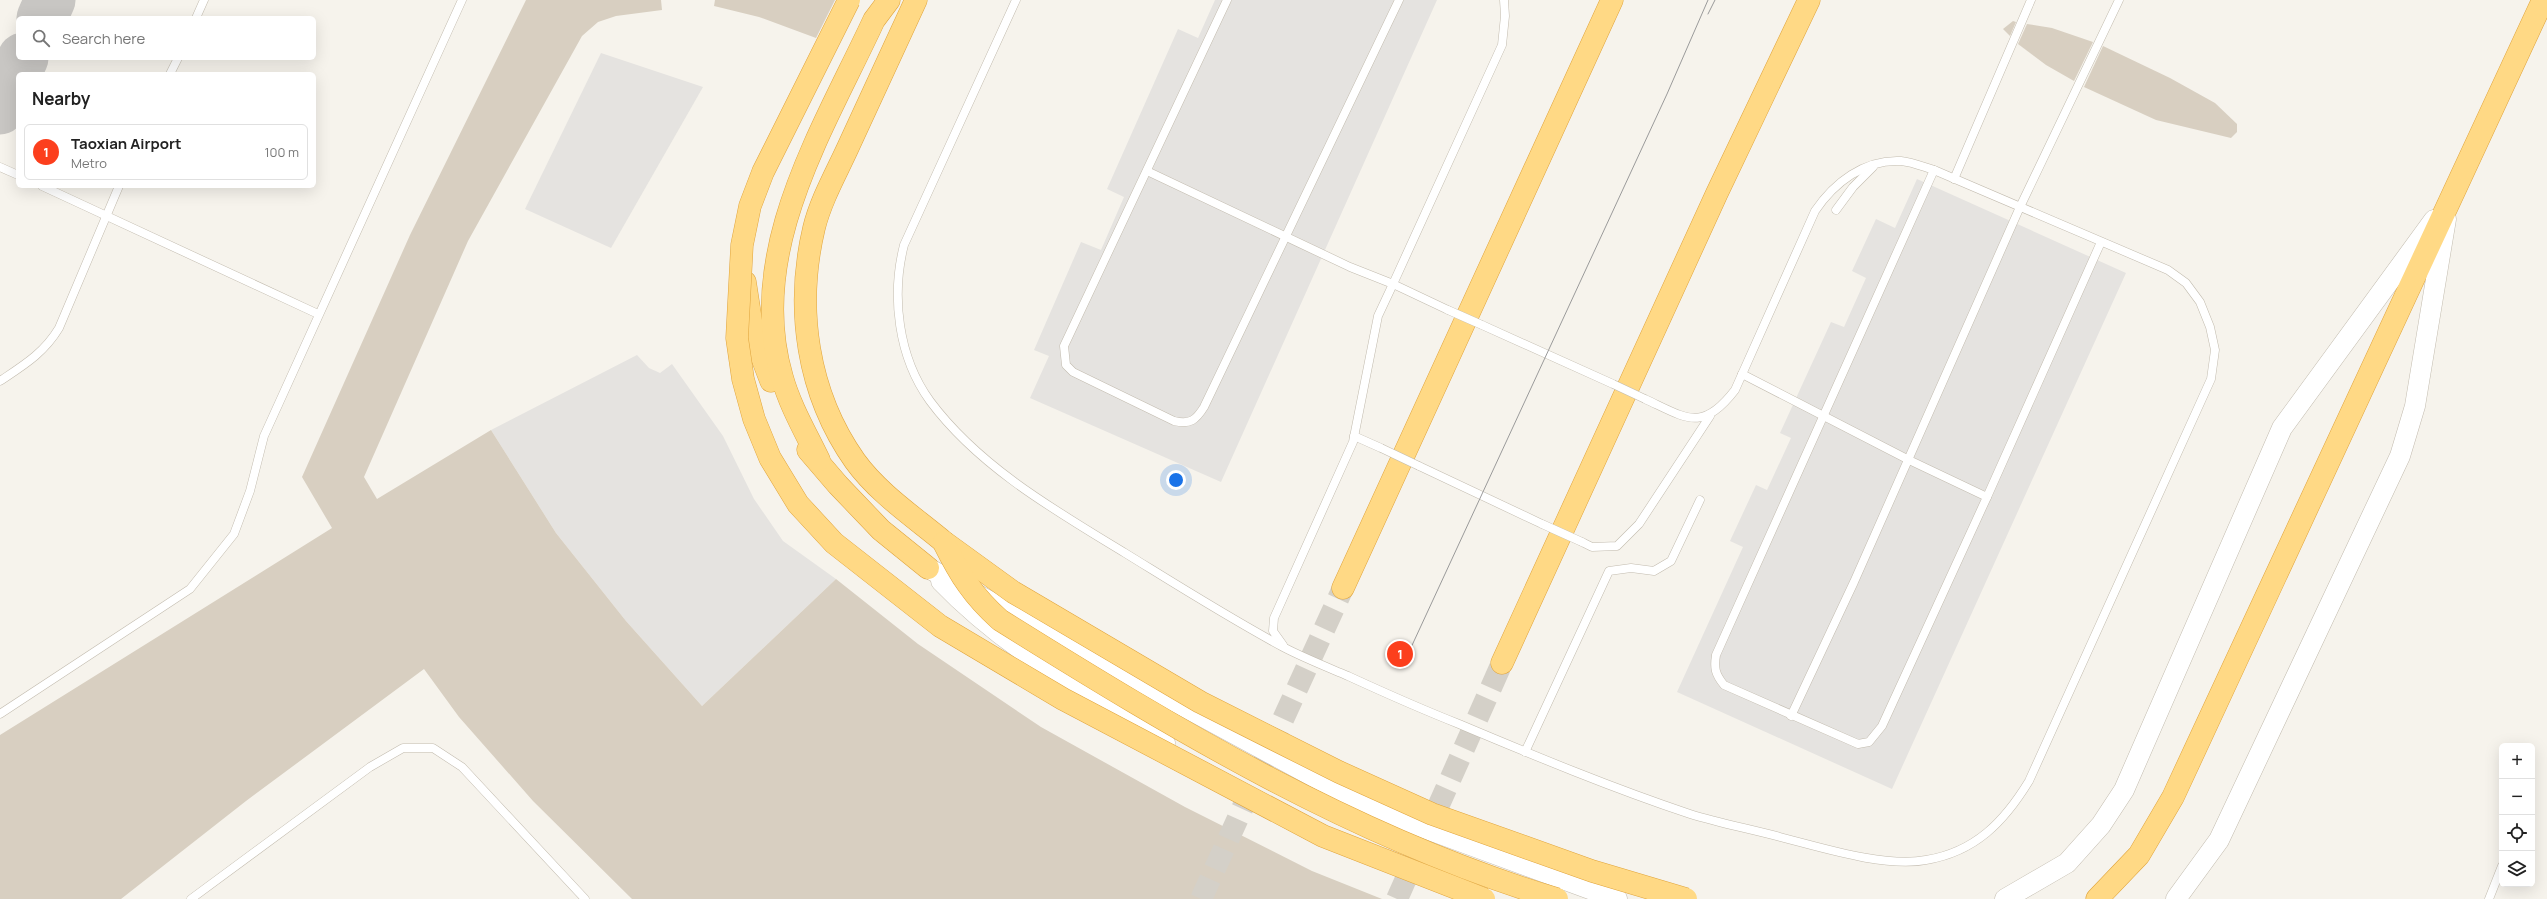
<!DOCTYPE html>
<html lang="en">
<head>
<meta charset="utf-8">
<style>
  body { margin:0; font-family:Manrope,sans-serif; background:#f2f2f2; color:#222 }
  .controls { position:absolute; right:12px; bottom:12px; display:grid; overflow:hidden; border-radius:6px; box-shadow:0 4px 16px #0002 }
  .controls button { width:36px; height:36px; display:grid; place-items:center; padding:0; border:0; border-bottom:1px solid #e0e0e0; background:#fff; color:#222; font:20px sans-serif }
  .you { position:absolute; left:1176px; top:480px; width:14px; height:14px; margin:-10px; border:3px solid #fff; border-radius:50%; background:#1a73e8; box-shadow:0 0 0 6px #1a73e833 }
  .badge { display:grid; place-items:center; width:26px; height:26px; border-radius:50%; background:#fc3f1d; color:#fff; font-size:13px; font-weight:700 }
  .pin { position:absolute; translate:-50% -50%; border:2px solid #fff; box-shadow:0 1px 4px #0006 }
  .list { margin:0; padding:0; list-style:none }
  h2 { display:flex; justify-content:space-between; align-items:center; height:52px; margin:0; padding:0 16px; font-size:17px }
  h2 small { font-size:13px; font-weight:400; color:#767676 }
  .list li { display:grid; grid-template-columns:26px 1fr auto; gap:12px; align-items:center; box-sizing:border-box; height:56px; margin:0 8px 8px; padding:0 8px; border:1px solid #e0e0e0; border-radius:6px }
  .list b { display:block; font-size:15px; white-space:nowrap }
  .list p { margin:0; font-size:13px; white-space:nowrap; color:#767676 }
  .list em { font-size:13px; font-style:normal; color:#767676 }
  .icon { flex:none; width:22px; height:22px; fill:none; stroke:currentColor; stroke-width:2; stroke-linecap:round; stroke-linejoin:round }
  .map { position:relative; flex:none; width:2547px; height:899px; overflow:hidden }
  .search { position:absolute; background:#fff; box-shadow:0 4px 16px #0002; left:16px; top:16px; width:300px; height:44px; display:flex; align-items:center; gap:10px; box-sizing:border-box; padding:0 14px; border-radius:6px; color:#767676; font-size:15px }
  .panel { position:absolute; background:#fff; box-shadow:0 4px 16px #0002; left:16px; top:72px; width:300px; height:116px; border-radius:6px }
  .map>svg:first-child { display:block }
</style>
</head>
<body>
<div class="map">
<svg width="2547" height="899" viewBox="0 0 2547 899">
  <rect width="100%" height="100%" fill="#f6f3ec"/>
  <g fill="#e5e3e0">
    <polygon points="1215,0 1437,0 1221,482 1030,398 1049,356 1034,350 1081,242 1101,250 1124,197 1107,189 1178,29 1198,38"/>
    <polygon points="601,53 703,87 611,248 525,209"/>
    <polygon points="1917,179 2126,273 1892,789 1677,692 1743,547 1730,541 1756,485 1767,490 1791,438 1780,433 1831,322 1844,327 1866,278 1852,271 1876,219 1895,228"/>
    <polygon points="637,355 649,368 660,373 672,364 723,436 754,499 783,541 836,579 702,706 626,621 556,533 491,430"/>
  </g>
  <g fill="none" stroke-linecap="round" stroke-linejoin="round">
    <g stroke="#c8c6c3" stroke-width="51">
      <polyline points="42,18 50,0"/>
      <polyline points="0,109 23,58"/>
    </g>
  </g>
  <g fill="#d8cfc1">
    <polygon points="526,0 661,0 662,10 616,16 598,22 582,36 468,241 364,477 377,499 491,430 556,533 626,621 702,706 836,579 918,644 1041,727 1185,807 1312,871 1382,899 632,899 533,801 459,717 424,669 246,801 121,899 0,899 0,735 332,528 302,477 410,235"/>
    <polygon points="715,0 835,0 816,38 759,17 714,6"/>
    <polygon points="2013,21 2016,22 2010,36 2003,29"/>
    <polygon points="2027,24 2052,28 2093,42 2074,81 2046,65 2018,44"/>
    <polygon points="2103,46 2170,78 2215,103 2237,124 2237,132 2231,138 2156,120 2084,87"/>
  </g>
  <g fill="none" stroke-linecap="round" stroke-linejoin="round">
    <g stroke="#d4d0c8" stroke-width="22" stroke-dasharray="22 11" stroke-linecap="butt">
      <polyline points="1201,899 1343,588"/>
      <polyline points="1397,899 1502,663"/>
    </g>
    <g stroke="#c2bbae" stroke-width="9">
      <g id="service">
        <path d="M1016,0L904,245C891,296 898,357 930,401C979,467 1056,511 1125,553C1177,585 1229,618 1283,647C1304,658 1327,667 1348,676C1385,693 1421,709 1459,724C1535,756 1612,788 1690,814C1719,823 1750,829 1780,837C1820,847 1885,868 1926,860C1975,852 2004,822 2029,781L2211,379L2215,350L2210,327L2200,302L2186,283L2168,270L1934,170C1924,167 1912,162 1901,161C1864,159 1834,183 1815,211L1735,390C1702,433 1686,418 1645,399"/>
        <path d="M1227,0L1064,346L1066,365L1073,372L1174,421C1190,425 1196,420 1204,407L1399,0"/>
        <polyline points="196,18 204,0"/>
        <polyline points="170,74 178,58"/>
        <polyline points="0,167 18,175"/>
        <path d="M1934,170L1716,655C1714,668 1715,674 1724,685L1858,744L1869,742L1882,726L1987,497"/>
        <polyline points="1147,171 1350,267 1393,284 1502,45 1505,16 1504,0"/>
        <polyline points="1954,179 2031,0"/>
        <polyline points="42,186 318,314"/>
        <polyline points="1836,210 1853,187 1873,167"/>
        <polyline points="1482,325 1613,384"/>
        <polyline points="1742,374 1909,460 1987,497 2101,242"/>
        <path d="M0,381C24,365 44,353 59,328L119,186"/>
        <polyline points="1354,436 1381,448"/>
        <polyline points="1419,466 1542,524"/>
        <polyline points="1582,542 1592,547 1617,546 1639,524 1710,416"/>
        <polyline points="1283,645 1273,631 1274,618 1353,442 1378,316 1393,284 1448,310"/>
        <polyline points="0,714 190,589 234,534 250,491 264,436 462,0"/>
        <polyline points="1791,716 1854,582 2020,207 2119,0"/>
        <polyline points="1525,752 1609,571 1631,568 1654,571 1671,561 1700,500"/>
        <polyline points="191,899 370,767 403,748 433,748 462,767 585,899"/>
        <polyline points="2489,899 2502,866"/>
      </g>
    </g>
    <g stroke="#c2bbae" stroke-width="21">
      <g id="tertiary">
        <polyline points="928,568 1375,810 1617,899"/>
        <path d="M941,581C1005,648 1087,693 1165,743"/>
        <polyline points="2005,899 2067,863 2101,825 2124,790 2282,428 2434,220"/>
        <polyline points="2176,899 2219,840 2400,456 2415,406 2446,219"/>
      </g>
    </g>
    <g stroke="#e0a43c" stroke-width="23">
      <g id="trunk">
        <path d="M916,0C894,48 872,95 850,143C838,170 821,199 814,228C795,308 807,393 855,461C878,493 914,517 944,542"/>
        <polyline points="745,282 753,334 771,381"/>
        <polyline points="808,450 838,485 881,530 928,568"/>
        <path d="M819,460C806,433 790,406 782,377C745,252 823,130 874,20L889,0"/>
        <polyline points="1343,588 1612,0"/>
        <polyline points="1502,663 1717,193 1809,0"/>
        <polyline points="2097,899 2139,855 2173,797 2543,0"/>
      </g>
    </g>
    <use href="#service" stroke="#fff" stroke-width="8"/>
    <use href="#tertiary" stroke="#fff" stroke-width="20"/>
    <use href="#trunk" stroke="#ffd985" stroke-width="22"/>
    <g stroke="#9a9a9a" stroke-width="1">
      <polyline points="1708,14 1715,0"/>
      <polyline points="1402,667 1667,94 1708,0"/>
    </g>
    <g stroke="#c2bbae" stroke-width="9" stroke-linecap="butt">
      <g id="service-bridge">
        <polyline points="1448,310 1482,325"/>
        <polyline points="1613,384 1645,399"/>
        <polyline points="1381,448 1419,466"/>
        <polyline points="1542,524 1582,542"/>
      </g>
    </g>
    <g stroke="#e0a43c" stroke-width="23" stroke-linecap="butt">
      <g id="trunk-bridge">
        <polyline points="849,0 763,172 750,206 742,245 737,338 743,379 754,419 770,458 798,504 834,543 940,626 1063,699 1323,836 1484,899"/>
        <polyline points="944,542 1013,592 1200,702 1339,772 1432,814 1592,871 1686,899"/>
        <path d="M944,543C960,575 973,596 1000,620C1176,730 1357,839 1557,899"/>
      </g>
    </g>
    <use href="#service-bridge" stroke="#fff" stroke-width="8"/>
    <use href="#trunk-bridge" stroke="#ffd985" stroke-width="22"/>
  </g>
</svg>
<div class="controls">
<button>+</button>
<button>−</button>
<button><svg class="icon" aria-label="locate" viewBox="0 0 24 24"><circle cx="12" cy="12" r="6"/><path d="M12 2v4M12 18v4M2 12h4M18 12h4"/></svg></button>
<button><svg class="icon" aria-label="layers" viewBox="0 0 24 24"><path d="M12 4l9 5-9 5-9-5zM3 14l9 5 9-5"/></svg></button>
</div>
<div class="you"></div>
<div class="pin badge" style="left:1400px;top:654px">1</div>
<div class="search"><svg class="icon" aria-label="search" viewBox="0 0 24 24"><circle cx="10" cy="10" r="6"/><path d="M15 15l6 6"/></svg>Search here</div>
<section class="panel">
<h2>Nearby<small></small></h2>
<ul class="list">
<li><span class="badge">1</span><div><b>Taoxian Airport</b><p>Metro</p></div><em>100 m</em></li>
</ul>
</section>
</div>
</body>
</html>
